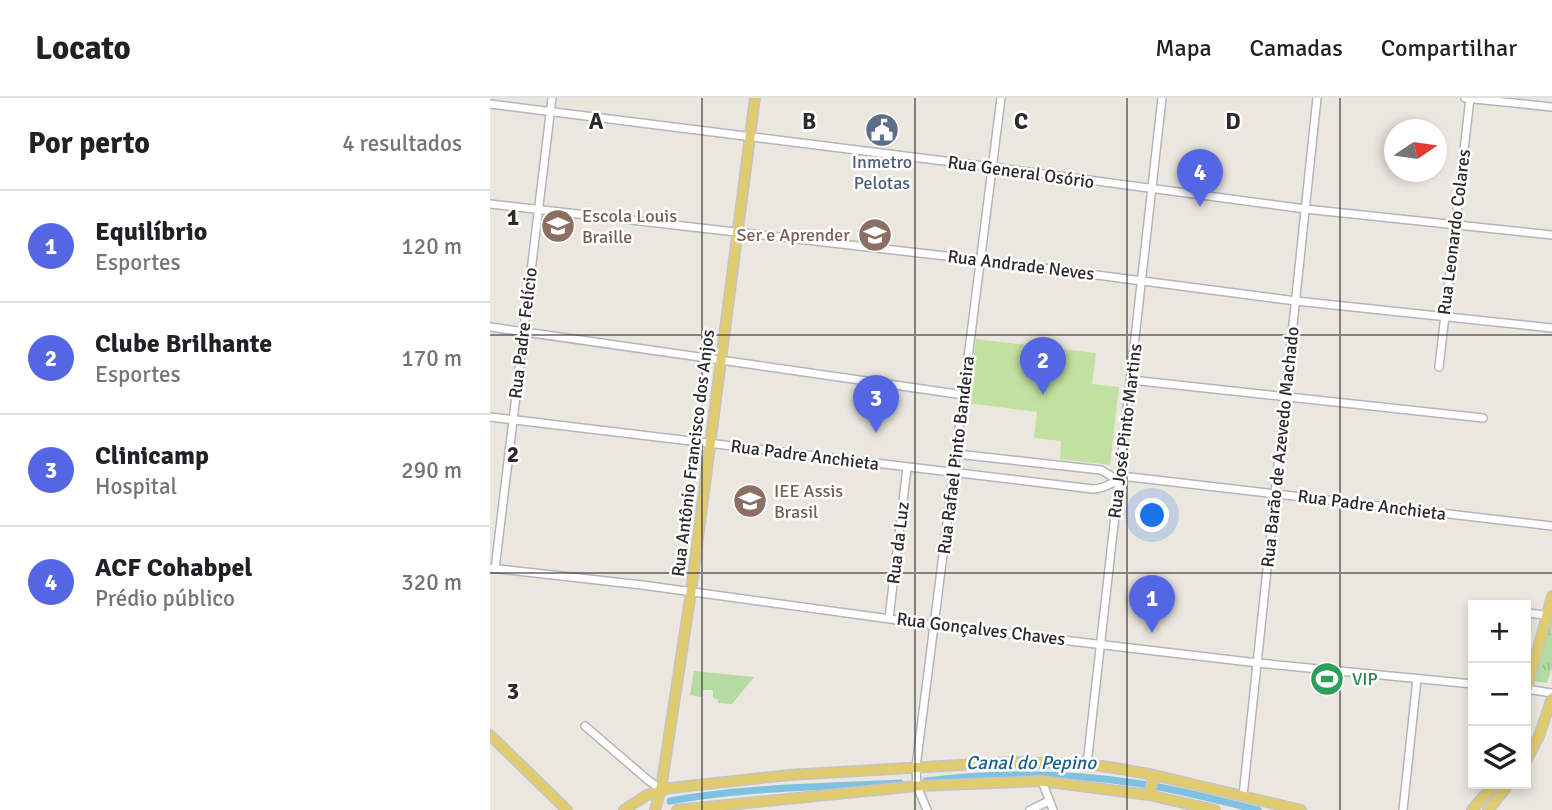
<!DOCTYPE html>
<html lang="pt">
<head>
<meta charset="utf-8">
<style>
  body { margin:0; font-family:Signika,sans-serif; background:#f2f2f2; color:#202124 }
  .controls { position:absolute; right:21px; bottom:21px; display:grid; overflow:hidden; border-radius:0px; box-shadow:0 4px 10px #0003 }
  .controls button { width:63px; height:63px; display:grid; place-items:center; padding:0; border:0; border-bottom:2px solid #e0e0e0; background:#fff; color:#202124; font:35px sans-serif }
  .compass { position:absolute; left:894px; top:21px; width:63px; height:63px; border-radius:50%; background:#fff; box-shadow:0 4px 10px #0003; rotate:77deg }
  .you { position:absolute; left:663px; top:418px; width:24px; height:24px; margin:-18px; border:5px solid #fff; border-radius:50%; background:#1a73e8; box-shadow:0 0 0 10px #1a73e833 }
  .badge { display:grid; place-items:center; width:46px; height:46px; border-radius:50%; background:#5366e4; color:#fff; font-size:23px; font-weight:700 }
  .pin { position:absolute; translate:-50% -58px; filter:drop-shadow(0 2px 4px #0008) }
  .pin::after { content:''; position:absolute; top:37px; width:24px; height:21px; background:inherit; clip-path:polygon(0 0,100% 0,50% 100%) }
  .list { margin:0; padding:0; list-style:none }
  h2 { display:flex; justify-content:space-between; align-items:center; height:91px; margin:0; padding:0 28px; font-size:30px }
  h2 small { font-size:23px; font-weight:400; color:#757577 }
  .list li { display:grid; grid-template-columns:46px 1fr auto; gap:21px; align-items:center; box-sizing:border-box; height:112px; padding:0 28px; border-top:2px solid #e0e0e0 }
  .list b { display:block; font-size:26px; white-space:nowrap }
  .list p { margin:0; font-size:23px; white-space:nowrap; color:#757577 }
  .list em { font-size:23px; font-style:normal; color:#757577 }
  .icon { flex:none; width:38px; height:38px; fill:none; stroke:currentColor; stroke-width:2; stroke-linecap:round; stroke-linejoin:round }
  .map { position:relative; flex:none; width:1062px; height:712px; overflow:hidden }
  header { display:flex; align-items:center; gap:42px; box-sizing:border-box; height:98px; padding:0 35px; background:#fff; border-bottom:2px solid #e0e0e0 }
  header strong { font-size:33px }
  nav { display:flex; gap:38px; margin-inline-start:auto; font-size:24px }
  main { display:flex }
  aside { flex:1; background:#fff }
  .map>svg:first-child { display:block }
</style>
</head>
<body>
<header>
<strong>Locato</strong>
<nav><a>Mapa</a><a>Camadas</a><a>Compartilhar</a></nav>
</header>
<main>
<aside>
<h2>Por perto<small>4 resultados</small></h2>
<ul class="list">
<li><span class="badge">1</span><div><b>Equilíbrio</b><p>Esportes</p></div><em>120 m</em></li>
<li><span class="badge">2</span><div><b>Clube Brilhante</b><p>Esportes</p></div><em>170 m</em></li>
<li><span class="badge">3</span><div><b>Clinicamp</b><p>Hospital</p></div><em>290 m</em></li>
<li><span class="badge">4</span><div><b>ACF Cohabpel</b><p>Prédio público</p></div><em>320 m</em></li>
</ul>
</aside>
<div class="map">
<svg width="1062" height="712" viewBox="0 0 1062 712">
  <defs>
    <pattern id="grass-tufts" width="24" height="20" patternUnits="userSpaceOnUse" patternTransform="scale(1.75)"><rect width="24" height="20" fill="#b3dba2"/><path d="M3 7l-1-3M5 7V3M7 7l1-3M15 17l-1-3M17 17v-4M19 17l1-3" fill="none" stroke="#9abc8c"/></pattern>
  </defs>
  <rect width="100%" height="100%" fill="#ebe7df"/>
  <polygon fill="url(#grass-tufts)" points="1062,512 1062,570 1057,585 1041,583"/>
  <polygon fill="#b3dba2" points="204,573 264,579 242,606 228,605 228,601 223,600 223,592 213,592 211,599 200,597"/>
  <polygon fill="#c2e1a0" points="486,241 606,255 602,286 629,289 620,367 570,361 571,343 544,340 547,314 478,305"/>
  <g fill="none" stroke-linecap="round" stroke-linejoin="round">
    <g stroke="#7fc1e0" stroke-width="7">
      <path d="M436,683C507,674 582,675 652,686C691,692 730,703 768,712"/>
      <path d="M180,703C256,689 334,689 410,685"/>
    </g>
    <g stroke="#b3b4bd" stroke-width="10">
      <g id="minor">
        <polyline points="975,0 1062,9"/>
        <polyline points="0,6 502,69 815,111 1062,137"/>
        <polyline points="0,106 491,162 806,203 1062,230"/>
        <polyline points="0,229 474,297"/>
        <polyline points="949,269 980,0"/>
        <polyline points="641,282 993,320"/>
        <path d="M0,319L603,391C618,391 626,380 640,379L1062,428"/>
        <polyline points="466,356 611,372 628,382"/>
        <polyline points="0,470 152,487 444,527 768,565 983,586"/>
        <polyline points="5,471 62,0"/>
        <polyline points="1036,515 1056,517"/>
        <polyline points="399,520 417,370"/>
        <polyline points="1036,591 1062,595"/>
        <polyline points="95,628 159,683 171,691"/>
        <polyline points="597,666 672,0"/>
        <polyline points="552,683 563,712"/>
        <polyline points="753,698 827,0"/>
        <polyline points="437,712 427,688 426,669 511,0"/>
        <polyline points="540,712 559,703"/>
        <polyline points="913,712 927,581"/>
      </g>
    </g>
    <g stroke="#c4c4c4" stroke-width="12">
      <g id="major">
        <polyline points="1036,595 1062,498"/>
        <polyline points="0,637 77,712"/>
        <polyline points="1036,663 1049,638 1062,600"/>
        <polyline points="659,697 664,677"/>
        <polyline points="134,712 157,697 180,690 299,677 521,664 597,666 625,670 664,677 811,712"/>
        <polyline points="165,712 171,691 201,494 265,0"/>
        <polyline points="187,712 427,688 552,683 659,697 725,712"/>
        <polyline points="982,712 1004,686"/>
        <polyline points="998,712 1019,686"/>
      </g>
    </g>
    <use href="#minor" stroke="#fff" stroke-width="7"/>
    <use href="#major" stroke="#e0cc6f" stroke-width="9"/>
  </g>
  <path fill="none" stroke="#2b2b2b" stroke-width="2" stroke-opacity="0.55" d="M212,0V712M425,0V712M637,0V712M850,0V712M0,237H1062M0,475H1062"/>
  <defs>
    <g id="civic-disc" transform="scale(1.75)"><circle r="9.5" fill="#5c6f8a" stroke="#fff"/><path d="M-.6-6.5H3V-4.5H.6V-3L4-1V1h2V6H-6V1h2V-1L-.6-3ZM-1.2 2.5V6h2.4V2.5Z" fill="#fff"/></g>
    <g id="school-disc" transform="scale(1.75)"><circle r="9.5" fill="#8d6e63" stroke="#fff"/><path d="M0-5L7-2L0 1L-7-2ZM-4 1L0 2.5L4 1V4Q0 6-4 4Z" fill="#fff"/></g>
    <g id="stadium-disc" transform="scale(1.75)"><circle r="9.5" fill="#2e9e5b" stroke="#fff"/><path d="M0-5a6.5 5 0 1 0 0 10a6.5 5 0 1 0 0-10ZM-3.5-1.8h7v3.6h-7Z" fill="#fff"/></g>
  </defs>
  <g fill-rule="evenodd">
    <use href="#civic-disc" x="392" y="32"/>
    <use href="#school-disc" x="68" y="128"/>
    <use href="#school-disc" x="385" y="137"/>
    <use href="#school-disc" x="260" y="403"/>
    <use href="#stadium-disc" x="837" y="581"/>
  </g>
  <g text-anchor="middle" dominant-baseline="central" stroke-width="5" stroke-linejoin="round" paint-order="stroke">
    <g font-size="18" fill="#4e5e75" stroke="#fff">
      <text x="392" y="64">Inmetro<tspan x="392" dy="21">Pelotas</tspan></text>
    </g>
    <g font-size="18" fill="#2b2b2b" stroke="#fff">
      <text transform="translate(531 74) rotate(8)">Rua General Osório</text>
      <text transform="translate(964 134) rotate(-83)">Rua Leonardo Colares</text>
      <text transform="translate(531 167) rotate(7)">Rua Andrade Neves</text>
      <text transform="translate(33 235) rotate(-83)">Rua Padre Felício</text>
      <text transform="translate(635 333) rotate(-83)">Rua José Pinto Martins</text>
      <text transform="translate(790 349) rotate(-84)">Rua Barão de Azevedo Machado</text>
      <text transform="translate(203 355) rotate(-83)">Rua Antônio Francisco dos Anjos</text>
      <text transform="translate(315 357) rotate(7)">Rua Padre Anchieta</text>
      <text transform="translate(466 357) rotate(-83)">Rua Rafael Pinto Bandeira</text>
      <text transform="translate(882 407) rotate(7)">Rua Padre Anchieta</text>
      <text transform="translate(408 445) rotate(-83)">Rua da Luz</text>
      <text transform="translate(491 531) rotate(7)">Rua Gonçalves Chaves</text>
    </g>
    <g font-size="18" fill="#785e54" stroke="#fff" text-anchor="start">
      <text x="92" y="118">Escola Louis<tspan x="92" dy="21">Braille</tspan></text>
      <text x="360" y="137" text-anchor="end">Ser e Aprender</text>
      <text x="284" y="393">IEE Assis<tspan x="284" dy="21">Brasil</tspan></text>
    </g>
    <g font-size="18" fill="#27864d" stroke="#fff" text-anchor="start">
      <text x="862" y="581">VIP</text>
    </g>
    <g font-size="19" font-style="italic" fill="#1e608d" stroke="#fff">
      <text x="541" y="665">Canal do Pepino</text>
    </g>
  </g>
  <g font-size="23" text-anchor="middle" font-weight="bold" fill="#2b2b2b" stroke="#fff" stroke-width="5" stroke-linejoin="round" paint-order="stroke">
    <text x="106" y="31">A</text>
    <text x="319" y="31">B</text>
    <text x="531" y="31">C</text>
    <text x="743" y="31">D</text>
    <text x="23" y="127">1</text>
    <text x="23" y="364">2</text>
    <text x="23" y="601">3</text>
  </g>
</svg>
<div class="controls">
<button>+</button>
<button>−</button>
<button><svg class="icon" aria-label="layers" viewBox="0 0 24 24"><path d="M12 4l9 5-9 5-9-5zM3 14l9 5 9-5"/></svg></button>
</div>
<svg class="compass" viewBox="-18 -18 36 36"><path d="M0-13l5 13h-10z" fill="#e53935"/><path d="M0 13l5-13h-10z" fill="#757577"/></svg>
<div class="you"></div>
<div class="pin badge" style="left:662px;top:535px">1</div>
<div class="pin badge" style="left:553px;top:297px">2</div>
<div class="pin badge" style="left:386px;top:335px">3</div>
<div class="pin badge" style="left:710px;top:109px">4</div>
</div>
</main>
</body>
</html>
